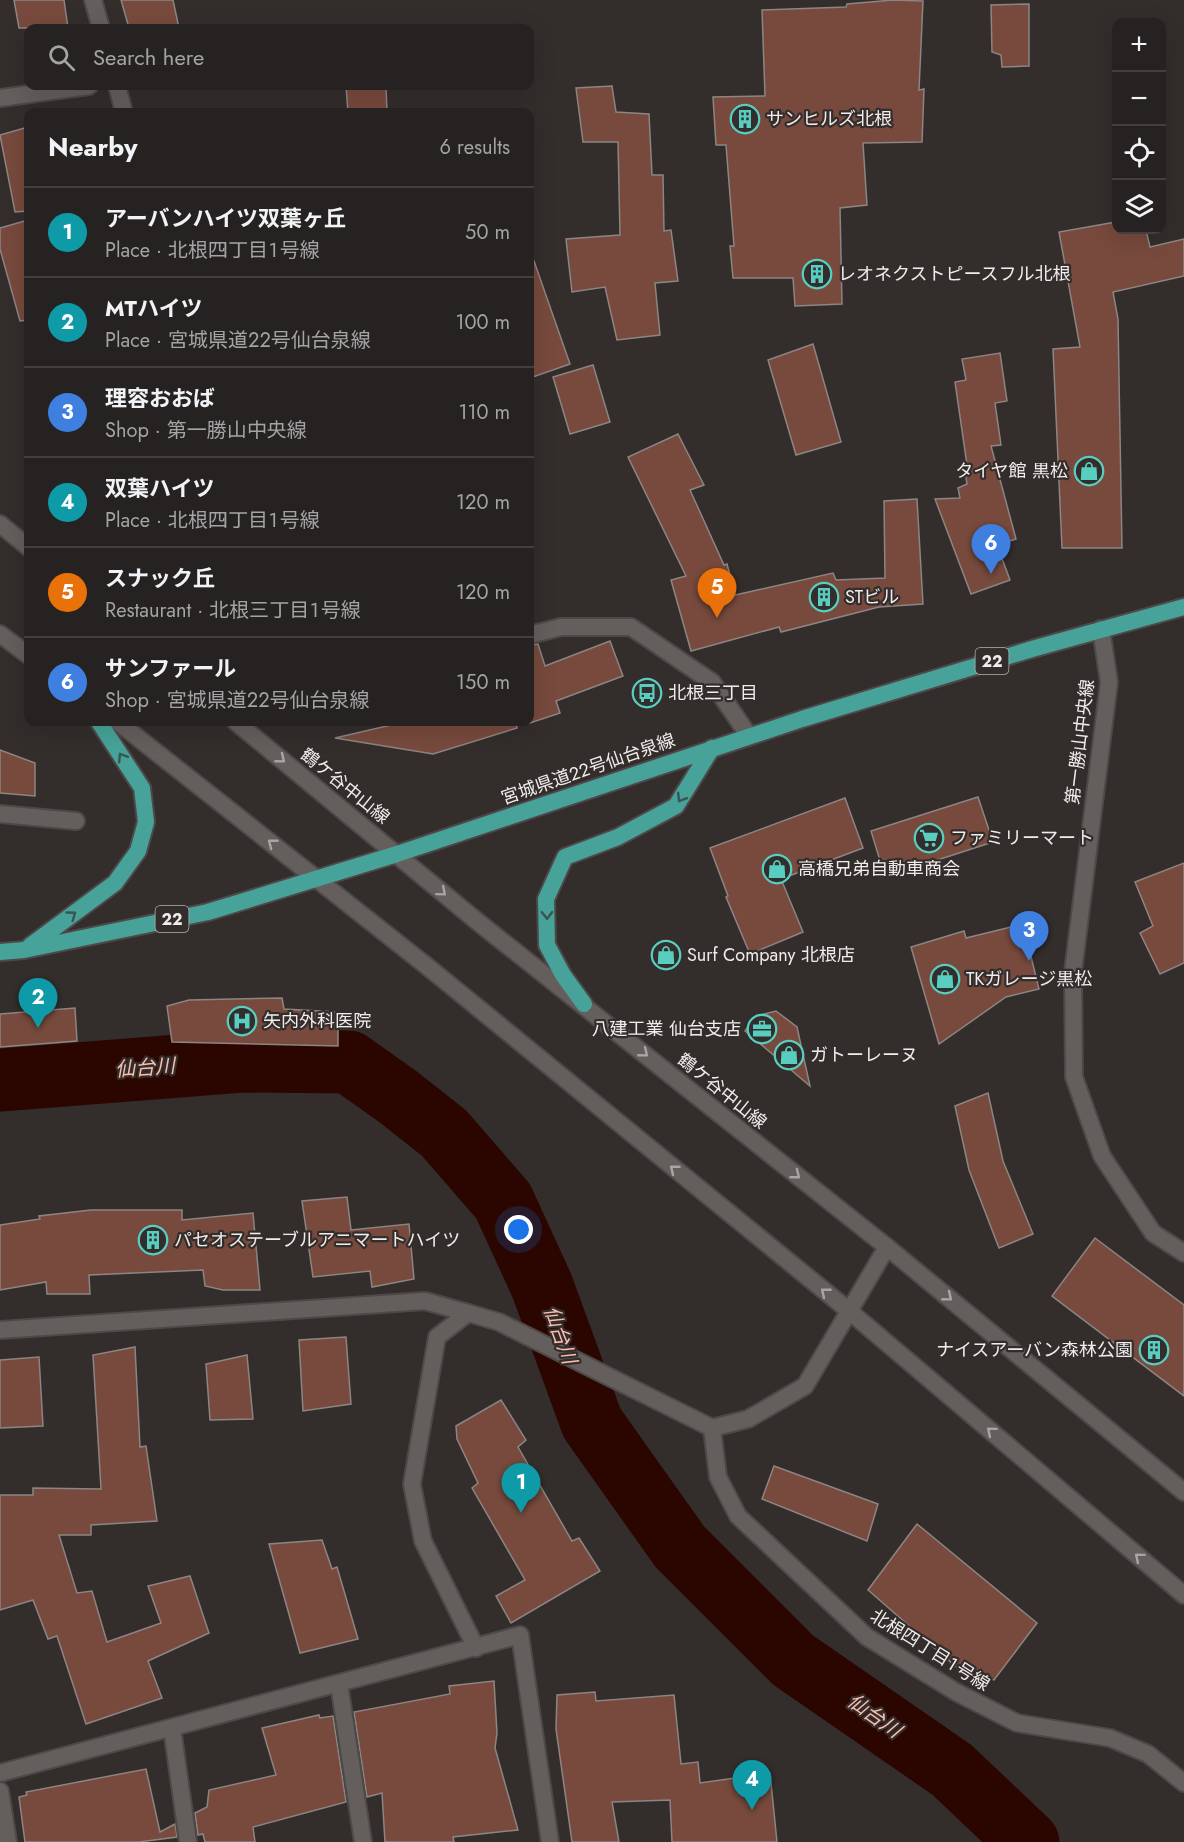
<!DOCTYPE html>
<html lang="en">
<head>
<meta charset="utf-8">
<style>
  body { margin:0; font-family:Jost,"Noto Sans JP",sans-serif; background:#2e2a2a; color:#f1f3f6 }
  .controls { position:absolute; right:18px; top:18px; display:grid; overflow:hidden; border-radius:12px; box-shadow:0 6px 24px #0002 }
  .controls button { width:54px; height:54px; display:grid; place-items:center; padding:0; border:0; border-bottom:2px solid #423f3f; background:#262221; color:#f1f3f6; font:30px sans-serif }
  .you { position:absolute; left:519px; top:1230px; width:21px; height:21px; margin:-15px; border:4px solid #fff; border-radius:50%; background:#1a73e8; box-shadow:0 0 0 9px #1a73e833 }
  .badge { display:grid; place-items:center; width:39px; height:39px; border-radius:50%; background:#8c9099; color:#fff; font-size:20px; font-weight:700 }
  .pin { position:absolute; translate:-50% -50px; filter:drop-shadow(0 2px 3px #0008) }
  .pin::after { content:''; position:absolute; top:32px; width:21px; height:18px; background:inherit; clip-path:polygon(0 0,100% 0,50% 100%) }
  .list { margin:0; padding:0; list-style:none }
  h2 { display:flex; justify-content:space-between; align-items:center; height:78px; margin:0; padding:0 24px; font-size:26px }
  h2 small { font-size:20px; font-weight:400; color:#a4a4a5 }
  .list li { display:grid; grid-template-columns:39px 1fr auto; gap:18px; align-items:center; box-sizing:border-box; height:90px; padding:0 24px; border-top:2px solid #423f3f }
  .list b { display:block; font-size:22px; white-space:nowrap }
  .list p { margin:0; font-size:20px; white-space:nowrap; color:#a4a4a5 }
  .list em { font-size:20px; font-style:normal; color:#a4a4a5 }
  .icon { flex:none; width:33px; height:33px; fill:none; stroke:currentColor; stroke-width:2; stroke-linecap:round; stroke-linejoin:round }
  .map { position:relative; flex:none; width:1184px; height:1842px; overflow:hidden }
  .search { position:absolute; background:#262221; box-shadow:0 6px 24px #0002; left:24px; top:24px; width:510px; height:66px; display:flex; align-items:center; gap:15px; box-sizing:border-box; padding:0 21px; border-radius:12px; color:#a4a4a5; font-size:22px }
  .panel { position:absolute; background:#262221; box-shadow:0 6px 24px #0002; left:24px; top:108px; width:510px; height:618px; border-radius:12px }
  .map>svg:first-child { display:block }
</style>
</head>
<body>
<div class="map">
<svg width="1184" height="1842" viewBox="0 0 1184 1842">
  <rect width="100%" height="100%" fill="#332d2c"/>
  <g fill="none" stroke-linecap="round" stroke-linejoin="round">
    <polyline stroke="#2b0600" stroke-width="63" points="0,1080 242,1061 349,1062 397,1096 444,1133 503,1201 542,1286 592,1423 680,1547 793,1660 952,1770 1028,1842"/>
  </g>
  <g fill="#774a3d" stroke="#8c8583" stroke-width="1.5">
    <polygon points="14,0 64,0 68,28 19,28"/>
    <polygon points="121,0 173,0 179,28 129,28"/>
    <polygon points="893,0 923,1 919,90 924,89 922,142 863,143 867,205 840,208 842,304 795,306 793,278 733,278 730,246 734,246 726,145 716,145 713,97 765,96 762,10 846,7 847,4"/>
    <polygon points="1029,4 1029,66 1002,67 1001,55 992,52 991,5"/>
    <polygon points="346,86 386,86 387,112 348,112"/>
    <polygon points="612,86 616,112 649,114 652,175 663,175 664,231 671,230 678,281 655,283 660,335 617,340 605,287 572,292 566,239 620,235 618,142 583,142 576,88"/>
    <polygon points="28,127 28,211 15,212 0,135"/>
    <polygon points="28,220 28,320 20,321 0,249 0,228"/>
    <polygon points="1116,222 1116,230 1146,230 1150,247 1184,239 1184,276 1113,292 1118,319 1122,548 1062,548 1053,349 1080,347 1059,232"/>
    <polygon points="534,261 570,364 530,378 530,262"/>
    <polygon points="813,344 841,442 796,455 768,360"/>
    <polygon points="1000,353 1007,401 995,403 1001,445 991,446 1016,539 997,545 1010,580 971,594 935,499 960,498 958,488 967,484 964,466 967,465 955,382 966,380 962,359"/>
    <polygon points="593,365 610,422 570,434 553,377"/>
    <polygon points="678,434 704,485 690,490 724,565 727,564 735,595 833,573 836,580 885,578 884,501 917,499 923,604 879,607 781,632 779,627 691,651 671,580 686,576 628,457"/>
    <polygon points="610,641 623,676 556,701 560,713 530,723 530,645 538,644 545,666"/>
    <polygon points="404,722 516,722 517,728 433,754 335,738"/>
    <polygon points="0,750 35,763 35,796 0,793"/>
    <polygon points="978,797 993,842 885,877 871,831"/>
    <polygon points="845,798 863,848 781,879 803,932 750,954 726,897 728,896 710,848"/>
    <polygon points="1184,863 1184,963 1160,974 1140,933 1153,926 1135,882"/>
    <polygon points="1023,924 1039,989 1006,997 939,1044 911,947 964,931 966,938"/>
    <polygon points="282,998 284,1009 338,1012 338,1046 172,1042 167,1006 189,1000"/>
    <polygon points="75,1008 77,1041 0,1047 0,1014"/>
    <polygon points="776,1011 797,1027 810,1086 745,1031 756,1016"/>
    <polygon points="988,1093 1003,1161 1033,1234 999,1248 969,1170 955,1106"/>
    <polygon points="347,1197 351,1230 409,1224 414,1279 372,1287 370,1271 313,1277 302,1201"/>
    <polygon points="91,1210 182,1210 182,1220 253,1213 260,1290 223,1290 205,1286 203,1270 89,1275 90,1294 47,1294 46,1282 0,1290 0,1225 40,1219 39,1216"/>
    <polygon points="1095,1238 1184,1305 1184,1396 1052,1296"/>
    <polygon points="346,1337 351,1404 303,1411 299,1340"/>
    <polygon points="135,1347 140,1447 146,1446 157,1521 91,1525 91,1535 59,1535 77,1593 92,1591 107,1642 161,1623 148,1586 190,1576 209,1633 148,1661 162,1698 86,1724 57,1636 48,1639 33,1600 0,1610 0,1495 33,1495 33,1488 101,1489 93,1355"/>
    <polygon points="247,1355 253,1419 210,1420 206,1364"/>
    <polygon points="39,1357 43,1426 0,1428 0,1360"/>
    <polygon points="501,1400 526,1440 518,1447 572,1541 579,1538 600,1571 511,1623 496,1596 525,1580 472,1488 478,1483 457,1439 456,1426"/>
    <polygon points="774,1466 878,1504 867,1541 762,1499"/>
    <polygon points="917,1524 1037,1623 994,1680 962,1672 868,1590"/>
    <polygon points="322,1540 332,1569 337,1567 358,1639 300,1653 269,1544"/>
    <polygon points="494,1681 497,1733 495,1748 518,1830 453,1837 454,1842 385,1842 382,1793 367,1797 354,1712 450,1694 449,1686"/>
    <polygon points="595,1692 596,1701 674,1695 681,1764 698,1762 700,1783 770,1773 777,1842 672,1842 670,1800 612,1802 619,1842 572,1842 556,1729 557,1695"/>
    <polygon points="319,1715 320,1718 333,1716 346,1802 253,1827 255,1842 205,1842 203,1834 198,1835 195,1813 207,1807 209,1790 276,1775 262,1728"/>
    <polygon points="146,1769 160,1832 175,1824 177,1837 139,1842 25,1842 19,1797 27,1795 26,1792"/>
  </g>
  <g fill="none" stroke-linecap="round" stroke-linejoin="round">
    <g stroke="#4d4948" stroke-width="20">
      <g id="minor">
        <polyline points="93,0 101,28"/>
        <polyline points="117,86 124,112"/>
        <polyline points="0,98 89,86"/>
        <polyline points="530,635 561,627 631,627 712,682 749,736"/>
        <polyline points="0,814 76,821"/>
        <polyline points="0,1330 425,1301 468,1313"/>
        <polyline points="712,1428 718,1477 738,1516 867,1637 956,1692 1017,1723 1110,1738 1148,1754 1184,1783"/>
        <polyline points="476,1648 423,1541 412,1484 437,1337 468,1313 499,1322 712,1428 748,1419 805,1386 887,1247"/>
        <polyline points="339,1684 363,1842"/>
        <polyline points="172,1728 188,1842"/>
        <polyline points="0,1773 520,1635 550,1842"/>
        <polyline points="0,1791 8,1842"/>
      </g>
    </g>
    <g stroke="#4d4948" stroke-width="20">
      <g id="tertiary">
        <polyline points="0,524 28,547"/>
        <polyline points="1101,629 1109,682 1073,972 1074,1077 1102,1156 1153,1233 1184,1253"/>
        <polyline points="0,634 28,655"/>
        <polyline points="118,722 428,967 848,1310 1184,1595"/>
        <polyline points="236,722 478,922 887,1247 1184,1492"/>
      </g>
    </g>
    <g stroke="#4d4948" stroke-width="20">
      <g id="primary">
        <polyline points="30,946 115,883 138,851 146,822 142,788 99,722"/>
        <polyline points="0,952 24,950 208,912 397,854 802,719 1032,649 1184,607"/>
        <polyline points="584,1004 563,975 547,945 546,899 565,857 618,837 676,806 712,748"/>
      </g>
    </g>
    <use href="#minor" stroke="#645e5c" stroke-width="16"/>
    <use href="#tertiary" stroke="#645e5c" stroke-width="16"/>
    <use href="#primary" stroke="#47a399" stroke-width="16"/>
  </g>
  <defs><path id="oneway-chevron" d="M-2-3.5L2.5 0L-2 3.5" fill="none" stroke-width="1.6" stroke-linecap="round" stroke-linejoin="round" transform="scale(1.5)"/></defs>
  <g stroke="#3a5652">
    <use href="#oneway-chevron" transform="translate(122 757) rotate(-122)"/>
    <use href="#oneway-chevron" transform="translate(681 798) rotate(122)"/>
    <use href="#oneway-chevron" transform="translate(72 915) rotate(-36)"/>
    <use href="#oneway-chevron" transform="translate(547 915) rotate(89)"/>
  </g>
  <g stroke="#aaa5a4">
    <use href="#oneway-chevron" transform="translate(281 759) rotate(39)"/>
    <use href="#oneway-chevron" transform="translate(272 843) rotate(-142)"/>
    <use href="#oneway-chevron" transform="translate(442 892) rotate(40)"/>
    <use href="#oneway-chevron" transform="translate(644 1053) rotate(39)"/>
    <use href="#oneway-chevron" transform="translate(674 1169) rotate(-141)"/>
    <use href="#oneway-chevron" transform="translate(796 1175) rotate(38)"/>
    <use href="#oneway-chevron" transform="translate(825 1292) rotate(-141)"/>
    <use href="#oneway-chevron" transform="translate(948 1297) rotate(39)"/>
    <use href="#oneway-chevron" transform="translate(991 1431) rotate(-140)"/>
    <use href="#oneway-chevron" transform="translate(1139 1557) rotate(-140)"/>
  </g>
  <defs>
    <g id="building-ring" transform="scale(1.5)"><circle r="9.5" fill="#332d2c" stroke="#58cec0" stroke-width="1.5"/><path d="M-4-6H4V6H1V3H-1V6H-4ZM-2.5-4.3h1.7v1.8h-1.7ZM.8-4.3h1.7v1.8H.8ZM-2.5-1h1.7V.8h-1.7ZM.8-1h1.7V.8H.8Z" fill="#58cec0"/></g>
    <g id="shop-ring" transform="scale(1.5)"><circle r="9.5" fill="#332d2c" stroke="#58cec0" stroke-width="1.5"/><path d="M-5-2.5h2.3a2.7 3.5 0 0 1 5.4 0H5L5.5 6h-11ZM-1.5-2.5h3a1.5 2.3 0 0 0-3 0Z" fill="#58cec0"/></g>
    <g id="bus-ring" transform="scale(1.5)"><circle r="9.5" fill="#332d2c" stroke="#58cec0" stroke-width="1.5"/><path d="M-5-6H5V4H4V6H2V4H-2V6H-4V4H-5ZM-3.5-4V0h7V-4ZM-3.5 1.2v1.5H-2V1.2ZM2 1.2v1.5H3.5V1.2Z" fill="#58cec0"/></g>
    <g id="supermarket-ring" transform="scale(1.5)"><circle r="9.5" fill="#332d2c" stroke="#58cec0" stroke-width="1.5"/><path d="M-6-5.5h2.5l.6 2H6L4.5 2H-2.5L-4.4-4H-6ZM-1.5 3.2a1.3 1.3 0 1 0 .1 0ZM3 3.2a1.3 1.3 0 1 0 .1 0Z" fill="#58cec0"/></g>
    <g id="hospital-ring" transform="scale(1.5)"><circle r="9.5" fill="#332d2c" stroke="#58cec0" stroke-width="1.5"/><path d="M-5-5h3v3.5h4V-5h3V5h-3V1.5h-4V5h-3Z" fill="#58cec0"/></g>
    <g id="office-ring" transform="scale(1.5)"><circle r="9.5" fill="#332d2c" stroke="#58cec0" stroke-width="1.5"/><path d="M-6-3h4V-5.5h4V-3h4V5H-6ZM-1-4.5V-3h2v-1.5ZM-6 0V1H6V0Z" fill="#58cec0"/></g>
  </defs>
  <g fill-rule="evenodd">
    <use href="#building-ring" x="745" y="119"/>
    <use href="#building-ring" x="817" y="274"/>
    <use href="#shop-ring" x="1089" y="471"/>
    <use href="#building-ring" x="824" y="597"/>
    <use href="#bus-ring" x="647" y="693"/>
    <use href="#supermarket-ring" x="929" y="838"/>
    <use href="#shop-ring" x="777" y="869"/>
    <use href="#shop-ring" x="666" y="955"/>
    <use href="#shop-ring" x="945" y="979"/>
    <use href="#hospital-ring" x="242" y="1021"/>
    <use href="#office-ring" x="762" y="1029"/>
    <use href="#shop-ring" x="789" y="1055"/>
    <use href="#building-ring" x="153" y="1240"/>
    <use href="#building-ring" x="1154" y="1350"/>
  </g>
  <g text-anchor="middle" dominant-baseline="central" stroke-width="4.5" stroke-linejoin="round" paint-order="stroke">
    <g fill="#332d2c" stroke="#b7b3b2" stroke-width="1.5">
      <rect x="975.5" y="648" width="33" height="26" rx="4.5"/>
      <rect x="155.5" y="906" width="33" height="26" rx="4.5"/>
    </g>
    <g font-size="16" font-weight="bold" fill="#f0eceb">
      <text x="992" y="661">22</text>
      <text x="172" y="919">22</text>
    </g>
    <g font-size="18" fill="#f0eceb" stroke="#332d2c" text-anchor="start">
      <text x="766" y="119">サンヒルズ北根</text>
      <text x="838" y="274">レオネクストピースフル北根</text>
      <text x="1068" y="471" text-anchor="end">タイヤ館 黒松</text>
      <text x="845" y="597">STビル</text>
      <text x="668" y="693">北根三丁目</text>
      <text x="950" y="838">ファミリーマート</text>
      <text x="798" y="869">高橋兄弟自動車商会</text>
      <text x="687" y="955">Surf Company 北根店</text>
      <text x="966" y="979">TKガレージ黒松</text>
      <text x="263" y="1021">矢内外科医院</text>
      <text x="741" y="1029" text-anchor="end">八建工業 仙台支店</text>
      <text x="810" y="1055">ガトーレーヌ</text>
      <text x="174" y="1240">パセオステーブルアニマートハイツ</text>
      <text x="1133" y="1350" text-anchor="end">ナイスアーバン森林公園</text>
    </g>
    <g font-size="18" fill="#f0eceb" stroke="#332d2c">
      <text transform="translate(1080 742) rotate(-83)">第一勝山中央線</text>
      <text transform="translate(588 769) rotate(-19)">宮城県道22号仙台泉線</text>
      <text transform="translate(345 786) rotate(39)">鶴ケ谷中山線</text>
      <text transform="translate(722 1091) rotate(39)">鶴ケ谷中山線</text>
      <text transform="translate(930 1650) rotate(32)">北根四丁目１号線</text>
    </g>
    <g font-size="20" font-style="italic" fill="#fcbeac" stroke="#332d2c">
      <text transform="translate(145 1068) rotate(-4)">仙台川</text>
      <text transform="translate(560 1335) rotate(70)">仙台川</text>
      <text transform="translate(874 1716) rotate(35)">仙台川</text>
    </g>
  </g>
</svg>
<div class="controls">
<button>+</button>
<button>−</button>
<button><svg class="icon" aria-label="locate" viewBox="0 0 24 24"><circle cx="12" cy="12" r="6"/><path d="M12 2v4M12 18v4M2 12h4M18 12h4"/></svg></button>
<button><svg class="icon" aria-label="layers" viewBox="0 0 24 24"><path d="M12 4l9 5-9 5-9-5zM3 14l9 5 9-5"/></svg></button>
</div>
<div class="you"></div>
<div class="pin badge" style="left:521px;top:1513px;background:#0f9aa8">1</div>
<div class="pin badge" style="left:38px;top:1028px;background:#0f9aa8">2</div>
<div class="pin badge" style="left:1029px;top:961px;background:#3f7fe0">3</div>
<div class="pin badge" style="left:752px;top:1810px;background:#0f9aa8">4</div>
<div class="pin badge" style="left:717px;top:618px;background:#e8710a">5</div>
<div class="pin badge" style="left:991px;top:574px;background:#3f7fe0">6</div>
<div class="search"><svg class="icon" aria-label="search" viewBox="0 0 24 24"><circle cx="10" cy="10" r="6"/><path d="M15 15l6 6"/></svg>Search here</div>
<section class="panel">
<h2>Nearby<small>6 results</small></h2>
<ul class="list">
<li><span class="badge" style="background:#0f9aa8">1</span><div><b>アーバンハイツ双葉ヶ丘</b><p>Place · 北根四丁目１号線</p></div><em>50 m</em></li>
<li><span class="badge" style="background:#0f9aa8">2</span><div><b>MTハイツ</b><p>Place · 宮城県道22号仙台泉線</p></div><em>100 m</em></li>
<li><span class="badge" style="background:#3f7fe0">3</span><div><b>理容おおば</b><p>Shop · 第一勝山中央線</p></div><em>110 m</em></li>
<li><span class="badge" style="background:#0f9aa8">4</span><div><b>双葉ハイツ</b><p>Place · 北根四丁目１号線</p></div><em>120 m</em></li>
<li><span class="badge" style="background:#e8710a">5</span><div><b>スナック丘</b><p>Restaurant · 北根三丁目１号線</p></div><em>120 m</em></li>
<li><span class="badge" style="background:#3f7fe0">6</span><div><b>サンファール</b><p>Shop · 宮城県道22号仙台泉線</p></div><em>150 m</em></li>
</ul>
</section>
</div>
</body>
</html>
